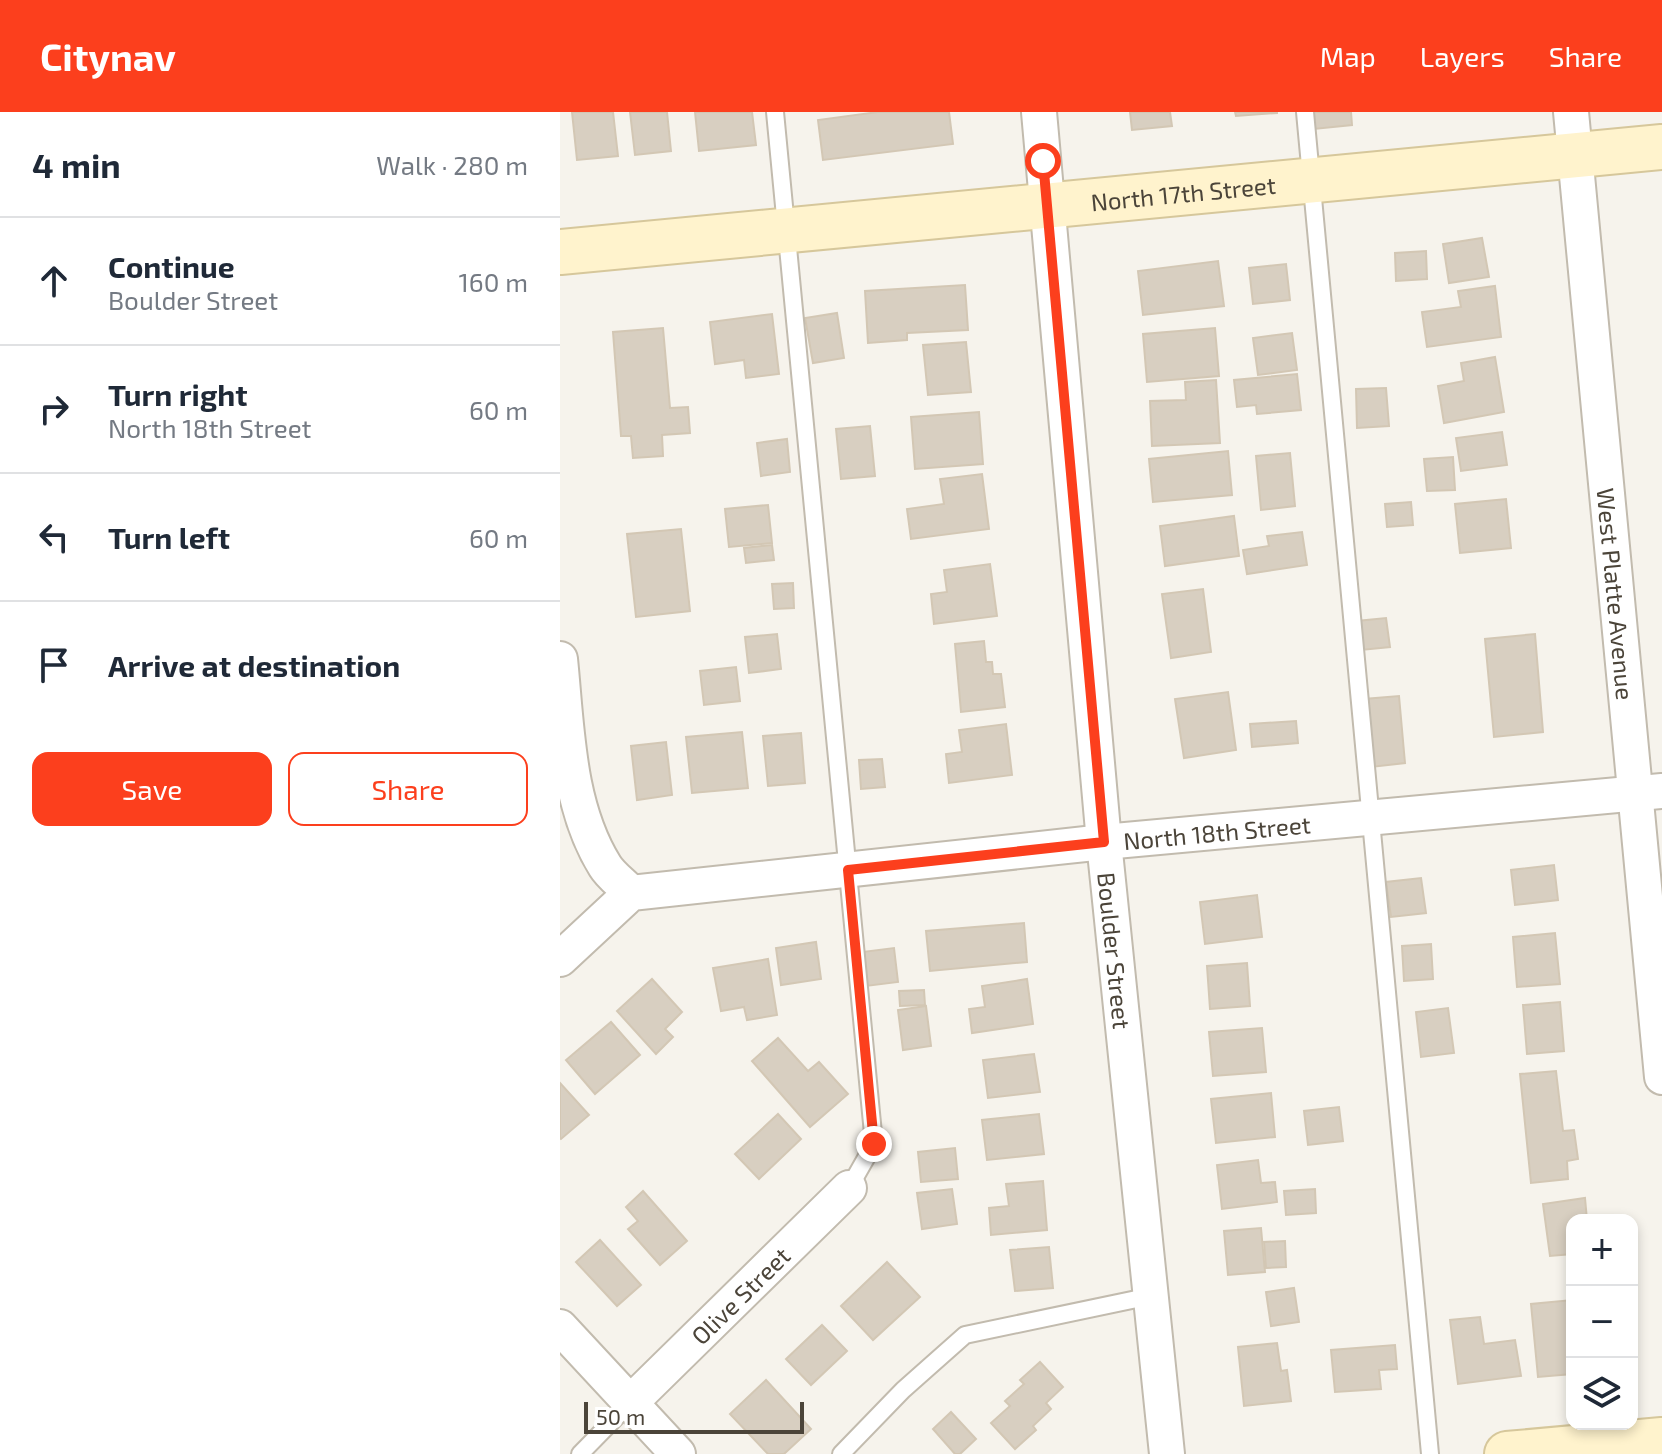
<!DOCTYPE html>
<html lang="en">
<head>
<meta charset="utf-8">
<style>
  body { margin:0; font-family:"Exo 2",sans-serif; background:#f6f6f7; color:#1f2937 }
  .controls { position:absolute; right:24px; bottom:24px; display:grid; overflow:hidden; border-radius:16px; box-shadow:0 4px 12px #0003 }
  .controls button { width:72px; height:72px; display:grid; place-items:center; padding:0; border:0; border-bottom:2px solid #e0e1e3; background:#fff; color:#1f2937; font:40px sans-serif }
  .scale { position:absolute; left:24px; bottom:20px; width:220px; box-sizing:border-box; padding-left:8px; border:4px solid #4b4439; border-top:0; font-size:22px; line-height:28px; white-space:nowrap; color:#4b4439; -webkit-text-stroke:6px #fff; paint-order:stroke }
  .stop { position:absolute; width:24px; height:24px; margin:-18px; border:6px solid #fc3f1d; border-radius:50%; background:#fff }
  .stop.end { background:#fc3f1d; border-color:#fff; box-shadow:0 2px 8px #0008 }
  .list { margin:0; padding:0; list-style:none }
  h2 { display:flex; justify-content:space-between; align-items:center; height:104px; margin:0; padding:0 32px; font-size:34px }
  h2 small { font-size:26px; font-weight:400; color:#747a83 }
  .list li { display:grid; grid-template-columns:52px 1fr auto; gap:24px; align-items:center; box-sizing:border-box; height:128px; padding:0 32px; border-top:2px solid #e0e1e3 }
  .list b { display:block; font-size:30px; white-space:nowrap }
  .list p { margin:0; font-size:26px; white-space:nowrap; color:#747a83 }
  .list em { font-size:26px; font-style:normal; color:#747a83 }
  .actions { display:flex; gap:16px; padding:24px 32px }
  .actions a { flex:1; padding:18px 0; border:2px solid #fc3f1d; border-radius:16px; text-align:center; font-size:28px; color:#fc3f1d }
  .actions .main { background:#fc3f1d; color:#fff }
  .icon { flex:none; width:44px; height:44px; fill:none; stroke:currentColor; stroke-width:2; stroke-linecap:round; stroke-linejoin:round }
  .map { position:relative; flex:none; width:1102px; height:1342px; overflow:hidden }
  header { display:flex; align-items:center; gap:48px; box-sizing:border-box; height:112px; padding:0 40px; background:#fc3f1d; color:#fff }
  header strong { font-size:38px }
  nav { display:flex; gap:44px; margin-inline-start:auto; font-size:28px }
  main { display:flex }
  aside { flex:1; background:#fff }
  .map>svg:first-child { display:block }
</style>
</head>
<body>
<header>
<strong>Citynav</strong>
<nav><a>Map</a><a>Layers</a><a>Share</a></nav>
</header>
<main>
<aside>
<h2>4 min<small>Walk · 280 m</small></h2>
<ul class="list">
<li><svg class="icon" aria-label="ahead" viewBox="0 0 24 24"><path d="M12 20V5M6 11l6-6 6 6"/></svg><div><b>Continue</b><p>Boulder Street</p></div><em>160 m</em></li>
<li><svg class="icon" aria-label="right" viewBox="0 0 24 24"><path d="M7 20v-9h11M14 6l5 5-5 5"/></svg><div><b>Turn right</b><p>North 18th Street</p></div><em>60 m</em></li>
<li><svg class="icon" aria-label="left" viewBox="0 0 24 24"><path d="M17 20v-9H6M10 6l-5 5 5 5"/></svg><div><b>Turn left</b></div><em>60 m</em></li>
<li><svg class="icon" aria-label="arrive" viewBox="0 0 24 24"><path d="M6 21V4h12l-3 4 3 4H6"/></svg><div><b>Arrive at destination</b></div></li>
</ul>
<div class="actions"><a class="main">Save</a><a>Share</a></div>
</aside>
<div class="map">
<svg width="1102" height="1342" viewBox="0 0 1102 1342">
  <rect width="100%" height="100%" fill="#f6f3ec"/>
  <g fill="#d8cfc1" stroke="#d3c7b4" stroke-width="2">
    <polygon points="12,0 53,0 58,44 17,48"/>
    <polygon points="70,0 107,0 111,39 75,43"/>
    <polygon points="135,0 192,0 196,33 139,39"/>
    <polygon points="318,0 389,0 393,32 263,48 258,8"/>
    <polygon points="570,0 610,0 612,14 572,18"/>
    <polygon points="675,0 717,0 717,1 676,4"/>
    <polygon points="752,0 791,0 792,13 754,17"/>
    <polygon points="922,126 929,165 889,171 883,132"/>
    <polygon points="866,139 867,167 836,169 835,141"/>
    <polygon points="658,149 664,194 583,203 578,159"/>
    <polygon points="726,152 730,188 693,192 689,156"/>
    <polygon points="405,173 408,218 347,221 347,228 308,231 305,179"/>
    <polygon points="935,174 941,225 867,235 862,200 901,195 898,179"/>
    <polygon points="277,201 284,246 253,251 245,206"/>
    <polygon points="212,202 219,262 186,266 184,248 155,252 150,210"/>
    <polygon points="103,216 110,296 128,295 130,321 102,323 103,344 73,346 71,324 61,324 53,220"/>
    <polygon points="655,216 659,264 587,270 583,222"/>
    <polygon points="732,221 737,258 698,263 693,226"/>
    <polygon points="406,230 411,280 368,283 363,233"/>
    <polygon points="935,245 944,300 884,311 878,274 904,269 901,251"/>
    <polygon points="737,262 741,298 697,302 696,293 677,295 674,268"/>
    <polygon points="656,268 660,331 592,334 590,289 626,288 625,270"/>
    <polygon points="826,276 829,314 797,316 796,277"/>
    <polygon points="419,300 423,352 355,357 351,305"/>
    <polygon points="310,314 315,364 281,367 276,317"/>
    <polygon points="942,320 947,353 901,359 896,326"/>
    <polygon points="227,327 230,360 201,364 197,331"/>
    <polygon points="668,339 672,383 593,390 589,347"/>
    <polygon points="730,341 735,394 701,398 696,344"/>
    <polygon points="893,345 895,378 867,379 864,347"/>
    <polygon points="422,362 429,417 351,427 347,397 384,392 380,367"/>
    <polygon points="946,387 951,436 900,441 895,392"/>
    <polygon points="851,390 853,413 827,415 825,392"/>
    <polygon points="208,393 212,431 169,435 165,397"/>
    <polygon points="674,404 679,444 605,454 600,414"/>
    <polygon points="121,417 130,499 76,505 67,422"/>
    <polygon points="742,420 747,453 687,462 683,438 709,434 707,424"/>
    <polygon points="212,433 214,448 186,451 184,436"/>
    <polygon points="430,452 437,504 374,512 371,482 387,480 384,458"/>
    <polygon points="233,471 234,496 214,497 212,472"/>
    <polygon points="643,477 651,540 611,546 602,482"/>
    <polygon points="826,506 830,535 801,538 797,509"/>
    <polygon points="217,522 221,557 189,561 185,525"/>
    <polygon points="975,522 983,620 934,625 925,527"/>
    <polygon points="424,529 426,550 432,550 433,562 441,562 445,595 401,600 395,532"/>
    <polygon points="176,555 180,589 144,593 140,559"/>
    <polygon points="668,580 676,638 624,646 615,587"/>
    <polygon points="839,584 845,651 811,655 804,587"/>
    <polygon points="736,609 738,631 692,635 690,612"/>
    <polygon points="446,612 452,663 389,671 386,642 402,640 399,618"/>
    <polygon points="182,620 188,676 132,681 126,625"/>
    <polygon points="241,621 245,671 208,674 203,624"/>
    <polygon points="106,630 112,683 77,688 71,634"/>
    <polygon points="322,647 325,675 301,677 299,648"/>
    <polygon points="994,753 998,788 955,793 951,758"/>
    <polygon points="861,766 866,801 831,805 826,770"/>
    <polygon points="697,783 702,825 645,832 640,790"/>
    <polygon points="464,811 467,850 370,859 366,819"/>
    <polygon points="995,821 1000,872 957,875 953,825"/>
    <polygon points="256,830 261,867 221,873 216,836"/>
    <polygon points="871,832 873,867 844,869 842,834"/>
    <polygon points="334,836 338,870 306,874 302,840"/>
    <polygon points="208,847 217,903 187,908 184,895 161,899 153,856"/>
    <polygon points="687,851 690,894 650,897 647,854"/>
    <polygon points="92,867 122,900 105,917 113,925 96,942 57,899"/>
    <polygon points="467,867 473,912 412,921 409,897 425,895 422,874"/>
    <polygon points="364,878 365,893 340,894 339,879"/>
    <polygon points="1000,890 1004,939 967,942 963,893"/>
    <polygon points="366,894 371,934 343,938 338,898"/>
    <polygon points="888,896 894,941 861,945 856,900"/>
    <polygon points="51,910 80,943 35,982 6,948"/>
    <polygon points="702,916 706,960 653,964 649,920"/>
    <polygon points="218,926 248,959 259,950 288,982 250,1015 192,949"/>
    <polygon points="474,942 480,980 428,986 423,948"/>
    <polygon points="996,959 1003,1019 1014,1018 1018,1047 1007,1049 1008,1067 971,1071 960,962"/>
    <polygon points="0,971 29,1003 1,1027 0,1026"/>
    <polygon points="711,981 715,1025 656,1031 651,987"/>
    <polygon points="779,995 783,1029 748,1033 744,999"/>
    <polygon points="218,1002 241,1027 199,1067 175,1042"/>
    <polygon points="479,1002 484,1042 427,1048 422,1008"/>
    <polygon points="395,1036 398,1067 361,1070 358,1040"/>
    <polygon points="698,1048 701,1071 715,1070 717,1090 662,1097 657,1053"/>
    <polygon points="483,1069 487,1118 431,1123 429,1096 449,1094 446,1072"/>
    <polygon points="392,1077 397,1112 362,1117 357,1081"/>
    <polygon points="755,1077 756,1101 726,1103 724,1079"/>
    <polygon points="83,1079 127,1129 100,1153 68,1117 78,1109 66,1095"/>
    <polygon points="1025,1086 1027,1108 1012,1108 1012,1142 990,1144 983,1092"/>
    <polygon points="701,1116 705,1160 668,1163 664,1119"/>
    <polygon points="40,1128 81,1173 57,1194 16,1150"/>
    <polygon points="725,1129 726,1155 706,1156 704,1130"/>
    <polygon points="489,1135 493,1176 455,1179 450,1138"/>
    <polygon points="327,1150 360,1185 313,1228 281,1194"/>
    <polygon points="734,1176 739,1210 711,1214 706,1180"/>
    <polygon points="1012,1188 1012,1262 978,1265 971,1192"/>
    <polygon points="920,1205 924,1232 955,1228 961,1264 898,1272 890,1208"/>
    <polygon points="262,1213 287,1239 251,1273 226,1247"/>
    <polygon points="717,1231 721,1259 727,1258 731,1289 684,1294 678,1235"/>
    <polygon points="835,1233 837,1257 819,1258 821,1277 775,1280 771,1238"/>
    <polygon points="480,1250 503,1275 486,1291 491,1297 473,1314 476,1318 455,1337 431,1311 450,1294 445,1289 464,1272 460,1268"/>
    <polygon points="206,1268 251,1317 224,1342 208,1342 170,1302"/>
    <polygon points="391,1300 416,1327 400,1342 395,1342 373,1317"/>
  </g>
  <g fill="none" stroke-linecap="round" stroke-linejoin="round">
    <g stroke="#c2bbae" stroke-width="20">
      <g id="lane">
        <polyline points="215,0 314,1032 289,1076"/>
        <polyline points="745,0 870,1342"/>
        <polyline points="20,1342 70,1291"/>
        <polyline points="281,1342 343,1278 405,1223 591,1184"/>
      </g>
    </g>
    <g stroke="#c2bbae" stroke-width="38">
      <g id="street">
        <path id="s1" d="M479,0L544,730L607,1342"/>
        <path id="s2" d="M1011,0L1102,965"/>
        <path d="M0,547C7,615 7,693 45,754C51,764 63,772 71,781"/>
        <path id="s3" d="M0,847L71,781L544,730L1102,679"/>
        <polyline points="0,1215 118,1342"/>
        <path id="s4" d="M70,1291L289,1076"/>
      </g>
    </g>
    <g stroke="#d6c79b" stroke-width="48">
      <g id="secondary">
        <path id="s5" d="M0,140L1102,35"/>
        <polyline points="947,1342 1102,1328"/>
      </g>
    </g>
    <use href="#lane" stroke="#fff" stroke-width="16"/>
    <use href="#street" stroke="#fff" stroke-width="34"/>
    <use href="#secondary" stroke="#fff3cd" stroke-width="44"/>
  </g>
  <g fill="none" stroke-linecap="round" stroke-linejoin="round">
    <polyline stroke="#fc3f1d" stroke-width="10" points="314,1032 288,758 544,730 483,49"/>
  </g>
  <g text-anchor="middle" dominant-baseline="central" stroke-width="6" stroke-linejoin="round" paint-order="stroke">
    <g font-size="24" fill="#4b4439" stroke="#fff">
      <text stroke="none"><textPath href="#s5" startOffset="626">North 17th Street</textPath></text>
      <text stroke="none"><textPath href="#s2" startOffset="484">West Platte Avenue</textPath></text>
      <text stroke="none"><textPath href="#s3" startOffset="686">North 18th Street</textPath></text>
      <text stroke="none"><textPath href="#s1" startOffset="842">Boulder Street</textPath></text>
      <text stroke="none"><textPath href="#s4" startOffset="154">Olive Street</textPath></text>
    </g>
  </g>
</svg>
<div class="controls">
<button>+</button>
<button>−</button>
<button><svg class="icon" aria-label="layers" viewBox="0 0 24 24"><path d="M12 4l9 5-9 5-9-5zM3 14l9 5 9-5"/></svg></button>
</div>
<div class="scale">50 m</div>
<div class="stop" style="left:483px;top:49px"></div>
<div class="stop end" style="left:314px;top:1032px"></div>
</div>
</main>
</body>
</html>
